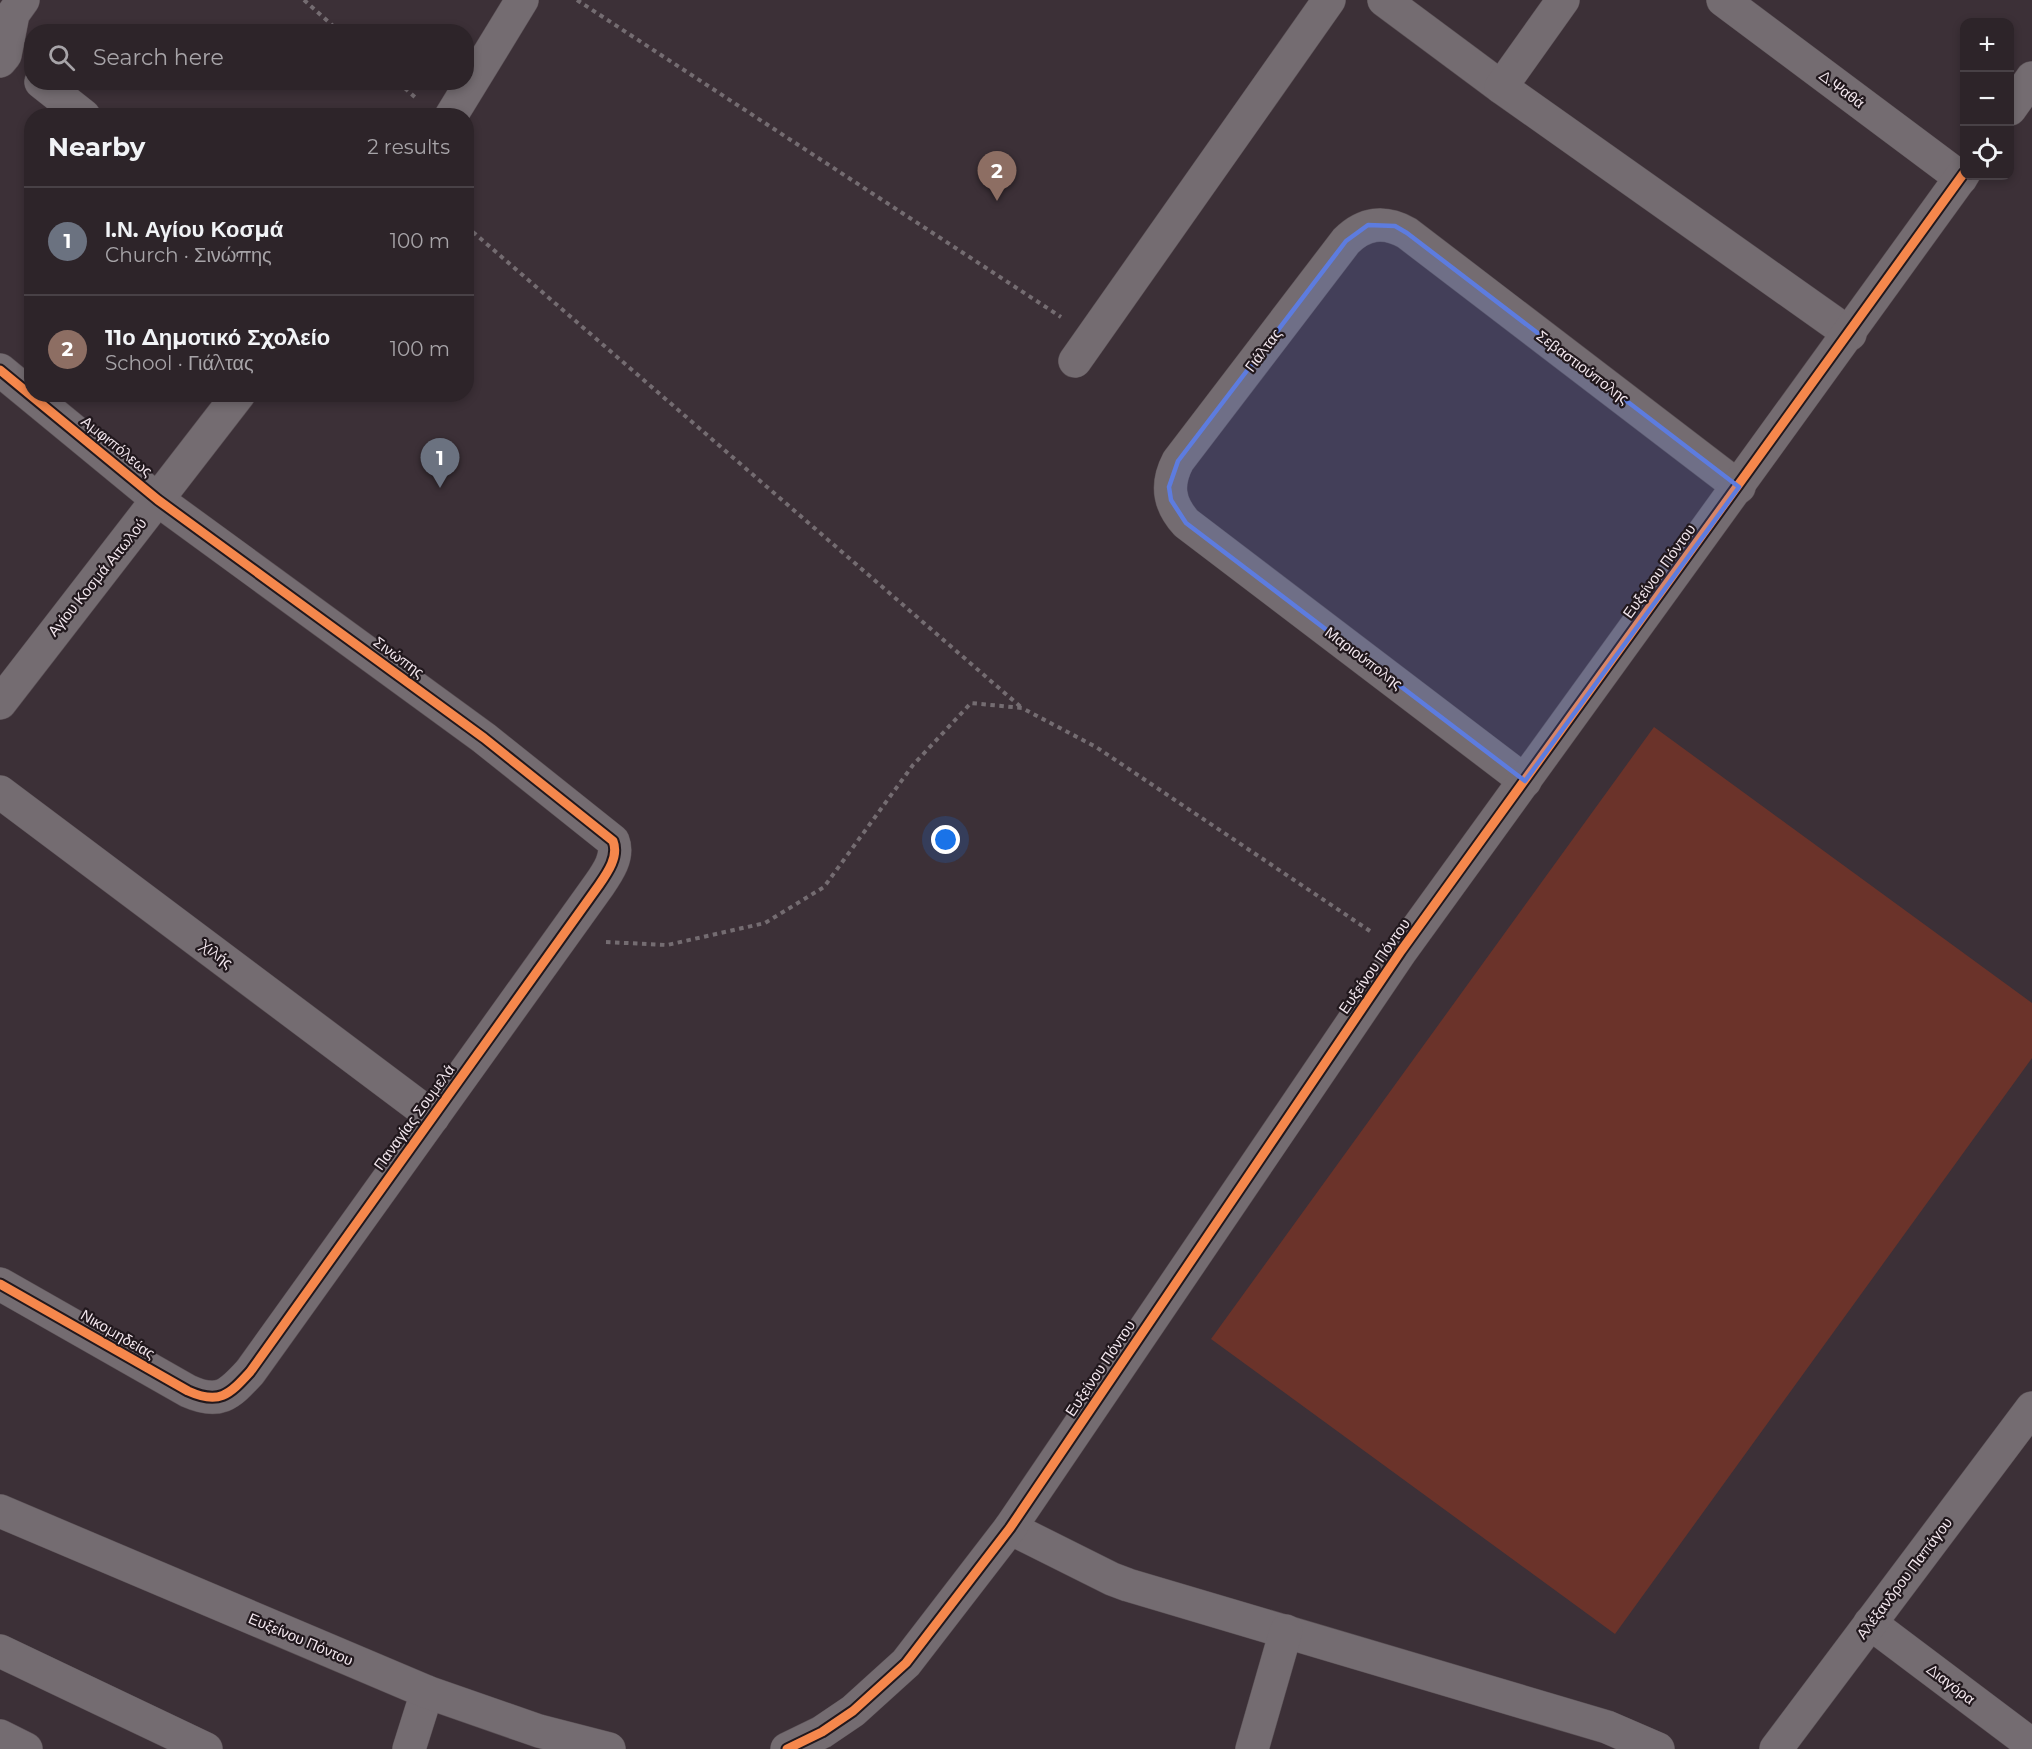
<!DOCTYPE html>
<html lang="en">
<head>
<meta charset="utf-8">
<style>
  body { margin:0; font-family:Montserrat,sans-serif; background:#352c31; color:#f1f3f6 }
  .controls { position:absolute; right:18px; top:18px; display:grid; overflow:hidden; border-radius:12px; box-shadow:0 3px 9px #0003 }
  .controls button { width:54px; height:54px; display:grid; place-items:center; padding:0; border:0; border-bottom:2px solid #484146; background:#2d2429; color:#f1f3f6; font:30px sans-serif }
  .you { position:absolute; left:946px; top:840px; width:21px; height:21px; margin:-15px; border:4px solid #fff; border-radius:50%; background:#1a73e8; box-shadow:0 0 0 9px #1a73e833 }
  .badge { display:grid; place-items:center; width:39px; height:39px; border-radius:50%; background:#8abfa5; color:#fff; font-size:20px; font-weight:700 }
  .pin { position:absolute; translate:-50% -50px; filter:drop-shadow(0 2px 3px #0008) }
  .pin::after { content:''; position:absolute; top:32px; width:21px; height:18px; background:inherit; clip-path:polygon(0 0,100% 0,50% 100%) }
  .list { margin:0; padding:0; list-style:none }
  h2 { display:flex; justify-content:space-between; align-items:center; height:78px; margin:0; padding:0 24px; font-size:26px }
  h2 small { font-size:20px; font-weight:400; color:#a7a4a8 }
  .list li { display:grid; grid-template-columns:39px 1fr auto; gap:18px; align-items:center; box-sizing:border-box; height:108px; padding:0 24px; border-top:2px solid #484146 }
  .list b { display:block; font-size:22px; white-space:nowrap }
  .list p { margin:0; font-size:20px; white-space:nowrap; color:#a7a4a8 }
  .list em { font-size:20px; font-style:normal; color:#a7a4a8 }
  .icon { flex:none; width:33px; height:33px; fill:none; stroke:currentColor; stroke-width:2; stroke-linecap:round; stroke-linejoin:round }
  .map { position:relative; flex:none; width:2032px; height:1749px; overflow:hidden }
  .search { position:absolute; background:#2d2429; box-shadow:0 3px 9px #0003; left:24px; top:24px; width:450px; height:66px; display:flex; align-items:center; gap:15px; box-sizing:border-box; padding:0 21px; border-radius:24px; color:#a7a4a8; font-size:22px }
  .panel { position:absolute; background:#2d2429; box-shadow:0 3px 9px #0003; left:24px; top:108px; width:450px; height:294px; border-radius:24px }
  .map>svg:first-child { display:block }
</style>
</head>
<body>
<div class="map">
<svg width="2032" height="1749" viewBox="0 0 2032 1749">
  <rect width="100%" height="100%" fill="#3c3037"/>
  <polygon fill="#6b332a" points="1654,727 2032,1003 2032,1058 1615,1634 1211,1339"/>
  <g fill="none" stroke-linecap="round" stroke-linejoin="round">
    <g stroke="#594f54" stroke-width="34">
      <g id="minor">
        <polyline points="1384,0 1501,87"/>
        <polyline points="1563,0 1501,87 1850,334"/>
        <polyline points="1723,0 1961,178"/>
        <polyline points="0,61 5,55 13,14 23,0"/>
        <polyline points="41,82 84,116"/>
        <polyline points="451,116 522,0"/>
        <polyline points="1075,361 1329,0"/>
        <path d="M0,370L158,500L484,738L613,841C619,856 608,872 599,885L250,1372C229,1395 219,1405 188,1391L0,1284"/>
        <polyline points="0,703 239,394"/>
        <path d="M1525,781L1186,523C1168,503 1166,484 1178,461L1346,241C1364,223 1384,220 1407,233L1739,487"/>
        <polyline points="0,792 433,1117"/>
        <polyline points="1010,1528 1112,1579 1128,1585 1607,1727 1658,1749"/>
        <polyline points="1870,1623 2032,1745"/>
        <polyline points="0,1651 206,1749"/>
        <polyline points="0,1736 26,1749"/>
        <polyline points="409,1749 427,1692"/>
        <polyline points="1252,1749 1286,1631"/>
        <polyline points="1776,1749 2032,1408"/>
      </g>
    </g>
    <g stroke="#594f54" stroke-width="34">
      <g id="tertiary">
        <polyline points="2010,109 2032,78"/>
        <polyline points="0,1511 427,1692 539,1731 609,1749"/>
        <polyline points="787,1749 822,1732 853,1711 906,1663 1010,1528 1401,951 1964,173"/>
      </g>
    </g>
    <g stroke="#746c71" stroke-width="4" stroke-dasharray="4.5 4.5" stroke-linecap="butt">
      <polyline points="304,0 340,32"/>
      <polyline points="577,0 1061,317"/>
      <polyline points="398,82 417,99"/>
      <polyline points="466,226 1022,708"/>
      <polyline points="606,942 667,945 765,923 824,887 913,765 971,703 1022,708 1096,747 1370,931"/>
    </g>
    <use href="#minor" stroke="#746c71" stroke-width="33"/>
    <use href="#tertiary" stroke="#746c71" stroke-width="33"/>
    <g stroke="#21181d" stroke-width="13">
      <g id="cycleway">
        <path d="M0,370L158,500L484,738L613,841C619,856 608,872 599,885L250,1372C229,1395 219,1405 188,1391L0,1284"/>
        <polyline points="787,1749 822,1732 853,1711 906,1663 1010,1528 1401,951 1964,173"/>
      </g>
    </g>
    <use href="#cycleway" stroke="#f5874c" stroke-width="9"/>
  </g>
  <path fill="#5d7cdf" fill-opacity="0.2" stroke="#5d7cdf" stroke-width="4.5" stroke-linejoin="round" d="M1368,225L1395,226L1407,233L1739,487L1525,781L1186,523L1171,500L1169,487L1178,461L1346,241Z"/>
  <g text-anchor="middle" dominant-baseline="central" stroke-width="4.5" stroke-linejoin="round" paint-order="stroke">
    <g font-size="15" fill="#f3e7ee" stroke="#21181d">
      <text transform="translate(1842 89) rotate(37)">Δ.Ψαθά</text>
      <text transform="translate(1263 350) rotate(-53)">Γιάλτας</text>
      <text transform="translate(1583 367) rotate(37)">Σεβαστιούπολης</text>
      <text transform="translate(117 446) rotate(39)">Αμφιπόλεως</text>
      <text transform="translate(1659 571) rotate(-54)">Ευξείνου Πόντου</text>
      <text transform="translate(97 577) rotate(-51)">Αγίου Κοσμά Αιτωλού</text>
      <text transform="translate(399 657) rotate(36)">Σινώπης</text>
      <text transform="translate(1364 658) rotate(37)">Μαριούπολης</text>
      <text transform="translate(217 954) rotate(37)">Χιλής</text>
      <text transform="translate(1374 966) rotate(-55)">Ευξείνου Πόντου</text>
      <text transform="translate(414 1117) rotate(-54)">Παναγίας Σουμελά</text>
      <text transform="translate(118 1334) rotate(30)">Νικομηδείας</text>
      <text transform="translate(1100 1368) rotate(-56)">Ευξείνου Πόντου</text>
      <text transform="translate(1904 1578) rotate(-53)">Αλέξανδρου Παπάγου</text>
      <text transform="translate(301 1639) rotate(23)">Ευξείνου Πόντου</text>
      <text transform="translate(1951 1684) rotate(37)">Διαγόρα</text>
    </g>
  </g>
</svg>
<div class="controls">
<button>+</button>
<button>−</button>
<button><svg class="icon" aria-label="locate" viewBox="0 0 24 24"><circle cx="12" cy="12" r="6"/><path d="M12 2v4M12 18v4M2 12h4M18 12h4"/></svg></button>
</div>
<div class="you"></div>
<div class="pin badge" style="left:440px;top:488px;background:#6b7280">1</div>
<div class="pin badge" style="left:997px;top:201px;background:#8d6e63">2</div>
<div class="search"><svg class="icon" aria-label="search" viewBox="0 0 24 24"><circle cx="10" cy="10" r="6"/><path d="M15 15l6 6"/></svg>Search here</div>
<section class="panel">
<h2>Nearby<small>2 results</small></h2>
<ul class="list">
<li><span class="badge" style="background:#6b7280">1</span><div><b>Ι.Ν. Αγίου Κοσμά</b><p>Church · Σινώπης</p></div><em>100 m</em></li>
<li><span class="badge" style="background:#8d6e63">2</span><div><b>11ο Δημοτικό Σχολείο</b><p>School · Γιάλτας</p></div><em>100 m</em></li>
</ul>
</section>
</div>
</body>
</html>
